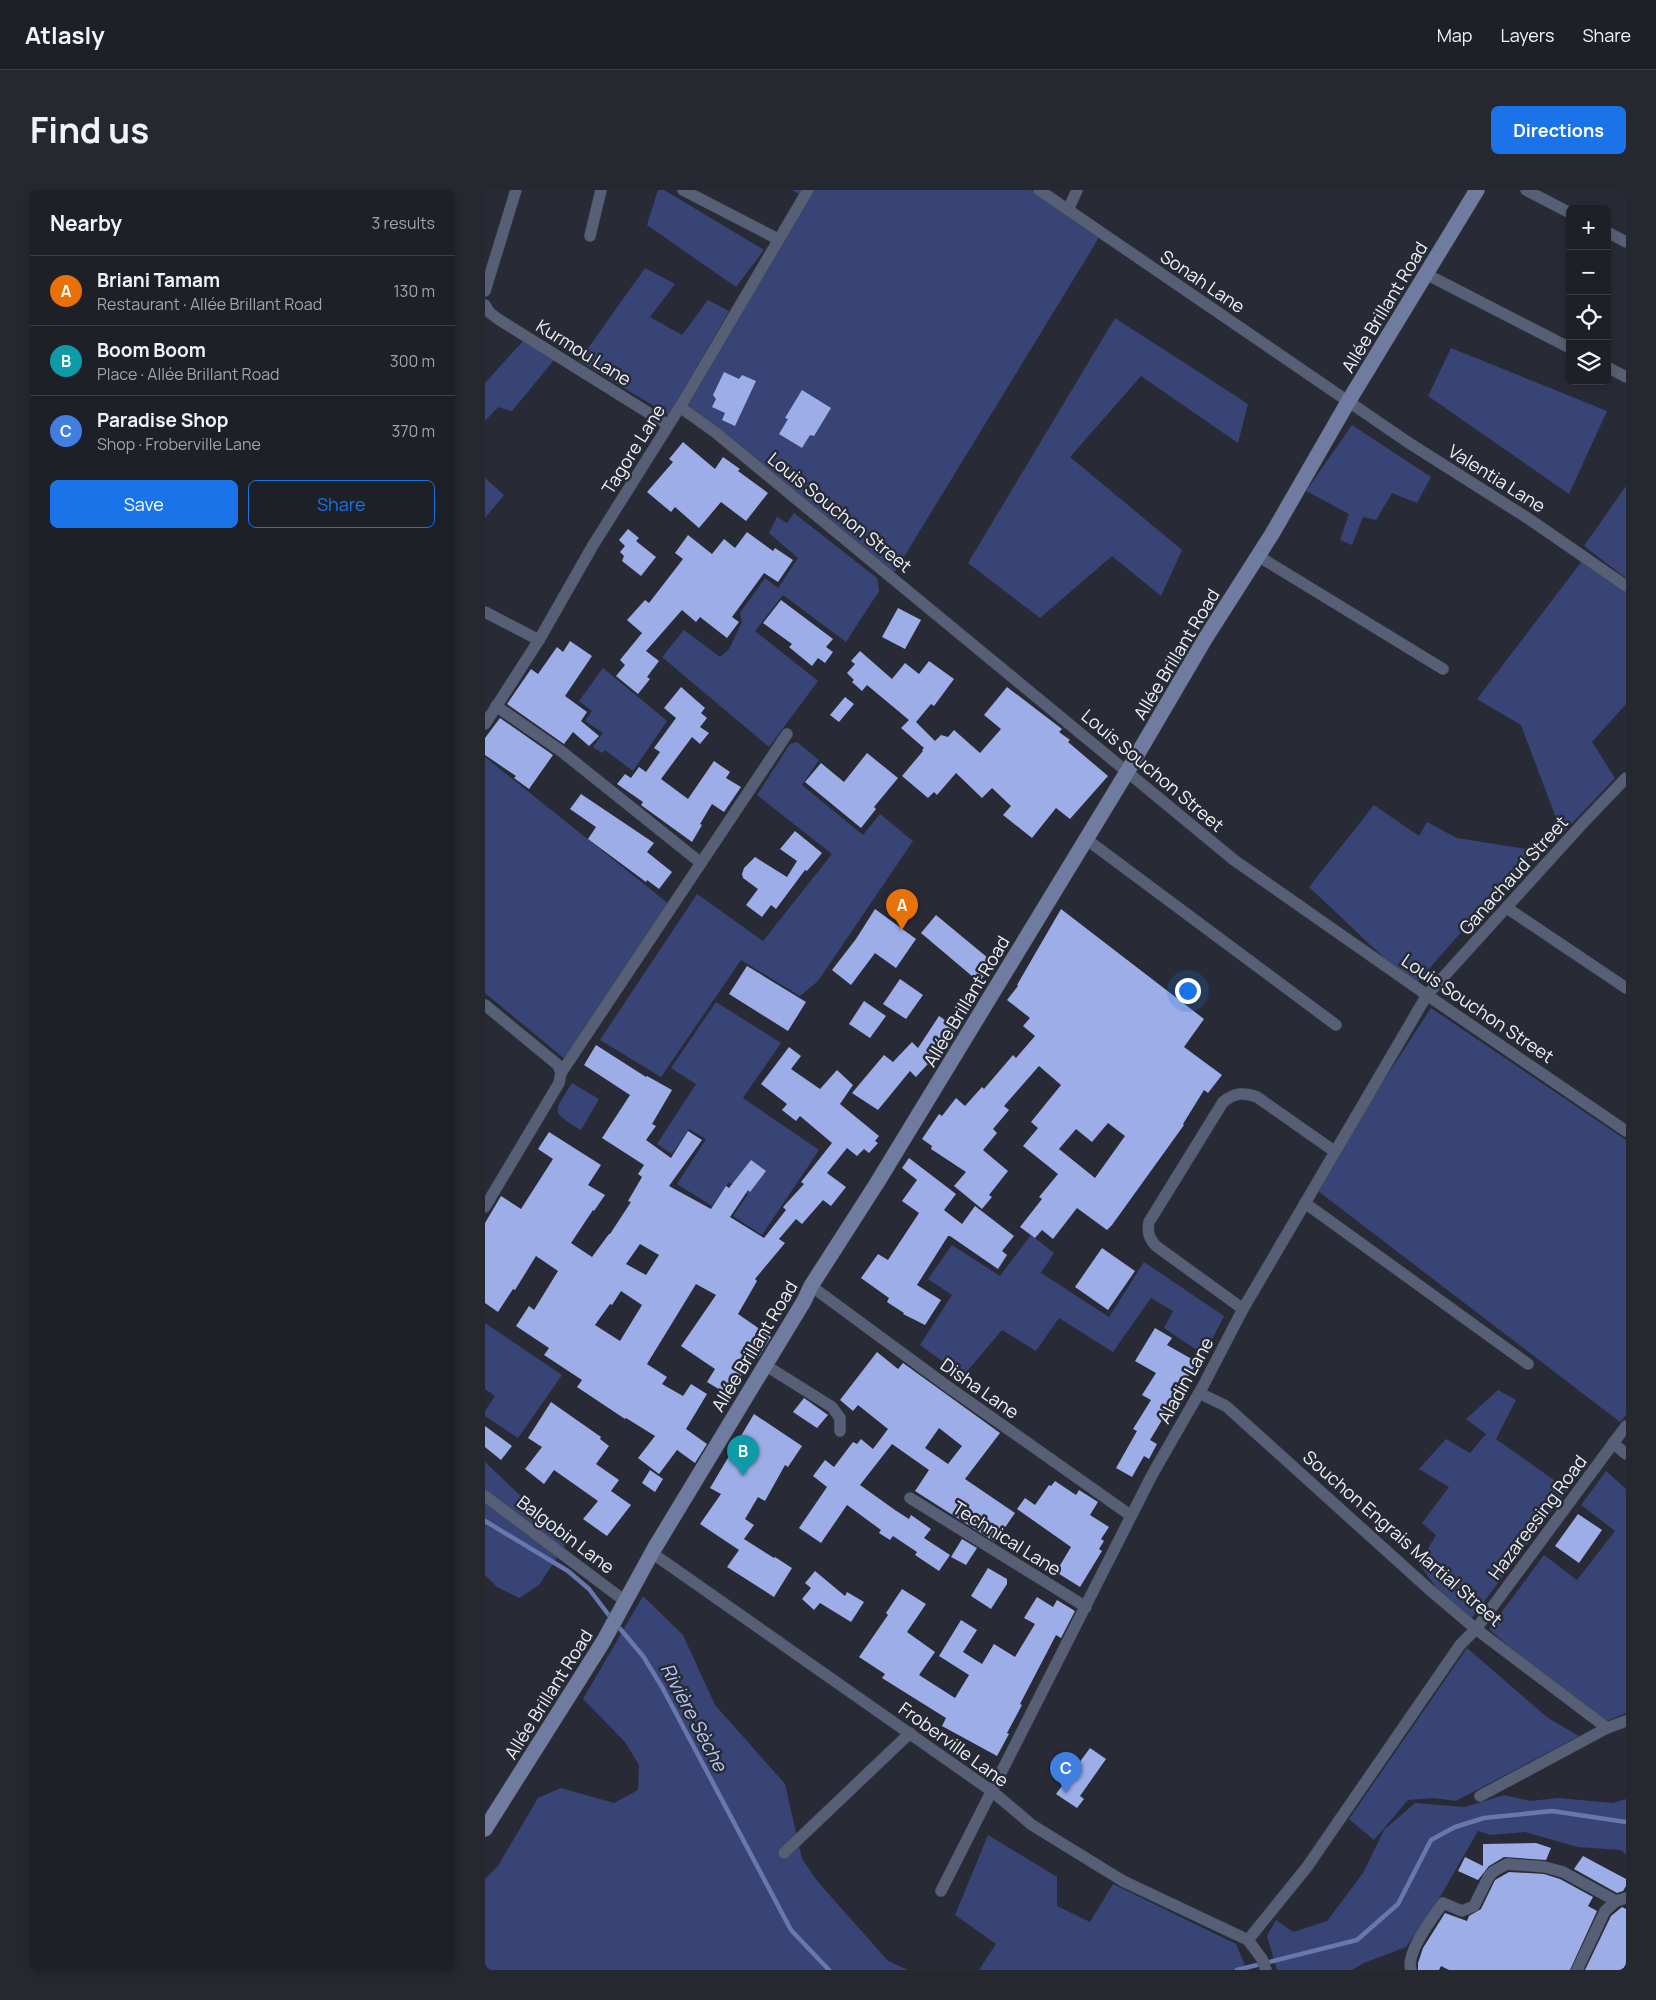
<!DOCTYPE html>
<html lang="en">
<head>
<meta charset="utf-8">
<style>
  body { margin:0; font-family:Manrope,sans-serif; background:#262830; color:#f1f3f6 }
  .controls { position:absolute; right:15px; top:15px; display:grid; overflow:hidden; border-radius:8px; box-shadow:0 2px 8px #0003 }
  .controls button { width:45px; height:45px; display:grid; place-items:center; padding:0; border:0; border-bottom:1px solid #3c3e45; background:#1e2028; color:#f1f3f6; font:25px sans-serif }
  .you { position:absolute; left:702px; top:800px; width:18px; height:18px; margin:-12px; border:4px solid #fff; border-radius:50%; background:#1a73e8; box-shadow:0 0 0 8px #1a73e833 }
  .badge { display:grid; place-items:center; width:32px; height:32px; border-radius:50%; background:#1a73e8; color:#fff; font-size:16px; font-weight:700 }
  .pin { position:absolute; translate:-50% -41px; filter:drop-shadow(0 1px 2px #0008) }
  .pin::after { content:''; position:absolute; top:26px; width:18px; height:15px; background:inherit; clip-path:polygon(0 0,100% 0,50% 100%) }
  .list { margin:0; padding:0; list-style:none }
  h2 { display:flex; justify-content:space-between; align-items:center; height:65px; margin:0; padding:0 20px; font-size:21px }
  h2 small { font-size:16px; font-weight:400; color:#a1a3a8 }
  .list li { display:grid; grid-template-columns:32px 1fr auto; gap:15px; align-items:center; box-sizing:border-box; height:70px; padding:0 20px; border-top:1px solid #3c3e45 }
  .list b { display:block; font-size:19px; white-space:nowrap }
  .list p { margin:0; font-size:16px; white-space:nowrap; color:#a1a3a8 }
  .list em { font-size:16px; font-style:normal; color:#a1a3a8 }
  .actions { display:flex; gap:10px; padding:15px 20px }
  .actions a { flex:1; padding:11px 0; border:1px solid #1a73e8; border-radius:8px; text-align:center; font-size:18px; color:#1a73e8 }
  .actions .main { background:#1a73e8; color:#fff }
  .icon { flex:none; width:28px; height:28px; fill:none; stroke:currentColor; stroke-width:2; stroke-linecap:round; stroke-linejoin:round }
  .map { position:relative; flex:none; width:1141px; height:1780px; overflow:hidden; border-radius:8px }
  header { display:flex; align-items:center; gap:30px; box-sizing:border-box; height:70px; padding:0 25px; background:#1e2028; border-bottom:1px solid #3c3e45 }
  header strong { font-size:24px }
  nav { display:flex; gap:28px; margin-inline-start:auto; font-size:18px }
  .intro { display:flex; align-items:center; justify-content:space-between; box-sizing:border-box; height:120px; padding:0 30px }
  h1 { margin:0; font-size:35px }
  .button { padding:12px 22px; border-radius:8px; background:#1a73e8; color:#fff; font-size:18px; font-weight:700 }
  main { display:flex; gap:30px; padding:0 30px }
  aside { flex:1; background:#1e2028; border-radius:8px; box-shadow:0 2px 8px #0003 }
  .map>svg:first-child { display:block }
</style>
</head>
<body>
<header>
<strong>Atlasly</strong>
<nav><a>Map</a><a>Layers</a><a>Share</a></nav>
</header>
<div class="intro"><h1>Find us</h1><a class="button">Directions</a></div>
<main>
<aside>
<h2>Nearby<small>3 results</small></h2>
<ul class="list">
<li><span class="badge" style="background:#e8710a">A</span><div><b>Briani Tamam</b><p>Restaurant · Allée Brillant Road</p></div><em>130 m</em></li>
<li><span class="badge" style="background:#0f9aa8">B</span><div><b>Boom Boom</b><p>Place · Allée Brillant Road</p></div><em>300 m</em></li>
<li><span class="badge" style="background:#3f7fe0">C</span><div><b>Paradise Shop</b><p>Shop · Froberville Lane</p></div><em>370 m</em></li>
</ul>
<div class="actions"><a class="main">Save</a><a>Share</a></div>
</aside>
<div class="map">
<svg width="1141" height="1780" viewBox="0 0 1141 1780">
  <rect width="100%" height="100%" fill="#282b35"/>
  <g fill="#384475">
    <polygon points="173,0 179,0 279,60 251,97 162,35"/>
    <polygon points="307,0 546,0 580,17 615,46 406,388 198,212 319,7"/>
    <polygon points="160,78 190,94 165,127 197,145 223,110 244,121 184,225 94,171"/>
    <polygon points="630,128 763,214 753,253 656,186 585,267 697,360 676,406 627,366 555,428 483,373"/>
    <polygon points="38,151 69,170 27,221 13,217 0,231 0,193"/>
    <polygon points="966,158 1122,221 1084,304 943,206"/>
    <polygon points="867,235 946,287 932,313 907,303 891,330 878,327 867,355 855,350 864,324 821,301"/>
    <polygon points="0,288 19,305 0,328"/>
    <polygon points="1141,296 1141,388 1099,356"/>
    <polygon points="309,323 392,388 394,401 361,452 298,405 270,441 333,491 284,557 177,467 199,440 235,467 244,459 257,432 255,423 280,388 293,398 313,368 284,343 292,327 302,333"/>
    <polygon points="1100,367 1141,395 1141,514 1107,552 1130,588 1077,644 1036,535 992,509"/>
    <polygon points="118,478 182,531 148,581 120,560 117,563 108,557 118,543 100,531 107,521 94,511"/>
    <polygon points="312,552 334,570 317,595 378,645 395,624 428,651 333,791 315,806 256,770 176,887 115,850 212,704 278,751 347,664 272,605 305,554"/>
    <polygon points="0,567 189,718 81,870 0,803"/>
    <polygon points="889,615 934,646 942,632 972,648 1048,660 929,796 824,697"/>
    <polygon points="231,812 296,853 258,908 334,960 277,1045 248,1026 263,1004 244,992 227,1016 192,994 221,949 204,939 187,964 172,954 211,894 186,878"/>
    <polygon points="946,818 1141,950 1141,1225 1135,1232 829,998"/>
    <path d="M87,893L114,909L96,940C64,921 69,923 87,893Z"/>
    <polygon points="546,1045 569,1063 556,1083 624,1127 659,1072 739,1126 719,1165 679,1138 688,1121 666,1108 628,1162 574,1128 551,1161 517,1140 478,1186 435,1155 467,1105 443,1089 467,1055 515,1086"/>
    <polygon points="0,1133 77,1185 33,1248 0,1226 0,1221 10,1206 0,1199"/>
    <polygon points="1013,1200 1031,1210 1011,1249 1083,1300 980,1437 934,1374 951,1345 937,1333 964,1297 934,1279 961,1249 985,1263 1001,1244 981,1229"/>
    <polygon points="0,1272 83,1351 54,1395 34,1408 12,1397 0,1385"/>
    <polygon points="1121,1281 1141,1299 1141,1523 1113,1535 1004,1439 1059,1365 1092,1390 1130,1341 1096,1315"/>
    <polygon points="158,1406 198,1445 230,1515 300,1594 317,1669 333,1692 403,1771 423,1780 0,1780 0,1689 13,1676 53,1608 76,1598 129,1613 153,1600 154,1575 140,1552 98,1509"/>
    <polygon points="982,1458 1063,1528 1094,1546 971,1611 949,1608 923,1610 889,1650 864,1629"/>
    <polygon points="1019,1605 1045,1611 1073,1608 1128,1613 1141,1609 1141,1665 1136,1660 1093,1657 1040,1642 1005,1645 993,1641 952,1712 921,1757 879,1773 867,1780 792,1780 782,1746 791,1730 808,1742 842,1731 878,1683 899,1640 930,1613 980,1617"/>
    <polygon points="503,1645 572,1687 572,1716 605,1732 628,1694 751,1754 762,1780 494,1780 511,1754 470,1725"/>
  </g>
  <g fill="none" stroke-linecap="round" stroke-linejoin="round">
    <g stroke="#6877ae" stroke-width="4.5">
      <polyline points="0,1331 83,1381 104,1399 126,1428"/>
      <polyline points="131,1434 158,1466 177,1497 306,1740 344,1780"/>
      <polyline points="752,1780 872,1750 913,1714 946,1650 970,1637 999,1628 1067,1621 1141,1632"/>
    </g>
  </g>
  <g fill="#9cade8" fill-rule="evenodd">
    <polygon points="239,182 254,189 257,185 271,191 250,236 237,230 240,223 227,217 231,209 228,205"/>
    <polygon points="317,200 346,218 329,246 325,245 317,258 294,244 303,229 300,228"/>
    <polygon points="198,252 230,279 238,267 255,279 253,281 283,303 261,331 236,312 214,338 190,317 186,322 162,302 188,272 184,269"/>
    <polygon points="143,339 154,348 151,351 171,367 156,386 137,371 139,366 135,362 140,356 134,350"/>
    <polygon points="262,342 288,361 290,358 308,370 293,392 279,383 247,427 254,432 242,448 215,427 211,432 197,420 161,461 174,471 162,487 165,489 153,504 131,486 140,475 135,470 157,443 142,430 160,410 164,413 198,369 190,363 203,345 227,364 239,349 250,358"/>
    <polygon points="296,410 348,449 341,457 348,462 340,473 333,468 327,476 304,457 307,454 278,433"/>
    <polygon points="413,418 436,430 420,459 397,447"/>
    <polygon points="85,451 107,466 80,506 102,522 96,531 114,546 104,556 88,542 79,554 22,514 46,479 53,484 72,457 78,462"/>
    <polygon points="375,461 407,489 420,473 434,484 444,471 469,489 449,516 446,514 431,532 450,551 456,545 463,547 469,540 495,563 516,539 499,525 522,497 577,539 574,542 585,550 583,552 623,586 585,629 571,618 547,648 518,625 526,616 507,598 497,608 471,583 452,605 449,602 443,608 417,586 438,561 437,560 439,558 416,538 424,530 382,495 377,501 367,492 369,490 362,483 370,474 366,471"/>
    <polygon points="196,497 220,518 216,523 222,528 215,537 224,543 215,554 207,547 176,589 203,609 229,571 245,582 241,588 256,597 239,622 227,614 215,634 217,635 207,652 156,615 158,612 132,594 140,584 146,588 154,577 161,582 175,562 169,558 191,528 179,518"/>
    <polygon points="360,507 369,514 354,532 345,525"/>
    <polygon points="15,528 68,565 44,599 29,588 31,586 0,565 0,548"/>
    <polygon points="382,563 413,588 389,617 391,619 376,638 320,592 336,573 359,592"/>
    <polygon points="96,604 169,653 162,662 187,682 174,699 162,690 161,692 103,649 111,637 85,619"/>
    <polygon points="310,641 337,663 322,681 320,680 291,719 286,715 277,727 261,715 273,699 258,688 257,684 259,678 270,667 302,687 312,671 295,659"/>
    <polygon points="390,719 431,749 411,778 390,763 366,795 347,780 371,749"/>
    <path d="M576,719L719,829L699,857L737,885L723,903L719,900L698,934L699,935L627,1035L622,1040L592,1018L568,1049L557,1040L550,1048L535,1037L557,1009L554,1007L573,984L538,956L553,938L546,932L576,895L554,876L519,916L524,920L508,939L512,943L498,960L523,981L504,1005L507,1007L497,1019L469,996L481,982L446,959L447,956L437,949L454,924L457,926L471,908L480,916L497,897L499,899L528,865L531,868L550,846L538,836L545,828L522,810L533,796L532,795ZM623,933L640,946L610,988L574,959L591,939L607,952Z"/>
    <polygon points="451,725 509,773 494,792 436,743"/>
    <polygon points="262,776 321,812 303,841 244,804"/>
    <polygon points="415,789 438,805 421,829 398,814"/>
    <polygon points="379,811 401,826 385,848 364,834"/>
    <polygon points="454,826 472,838 461,854 431,887 425,881 393,920 367,903 399,865 408,872 427,852 433,858"/>
    <path d="M111,855L161,887L162,886L187,900L167,934L171,936L161,950L186,968L203,941L217,950L184,996L226,1019L241,996L244,998L266,970L281,981L265,1002L263,1000L245,1027L279,1048L301,1020L298,1017L319,994L316,992L347,953L315,926L311,931L297,920L302,914L276,894L304,857L316,866L306,879L335,899L352,880L368,895L355,914L394,946L390,951L393,953L384,963L379,959L372,966L362,958L342,983L361,997L346,1016L338,1010L317,1034L311,1029L294,1049L300,1053L270,1089L272,1091L253,1124L286,1147L273,1168L269,1165L253,1191L257,1192L247,1207L222,1192L230,1179L196,1156L231,1105L211,1094L162,1174L182,1187L177,1194L198,1206L206,1194L222,1204L201,1239L222,1254L210,1273L192,1260L174,1284L153,1268L170,1246L141,1228L140,1229L92,1197L97,1190L59,1165L64,1158L31,1136L44,1116L49,1120L73,1081L51,1066L30,1100L28,1099L13,1122L0,1113V1033L16,1006L36,1019L68,969L53,959L64,942L116,975L103,995L120,1005L109,1021L108,1020L86,1053L107,1067L124,1044H125L146,1012L143,1011L157,987L153,984L159,975L117,948L145,905L99,875ZM155,1054L174,1065L161,1085L141,1074ZM136,1101L157,1115L135,1151L110,1135L125,1114L127,1115Z"/>
    <polygon points="424,968 471,1004 459,1020 477,1034 490,1016 529,1046 517,1061 522,1065 513,1079 465,1046 463,1046 432,1095 456,1110 440,1135 418,1124 419,1123 402,1112 404,1108 376,1088 393,1064 403,1070 434,1023 417,1011 432,990 417,978"/>
    <polygon points="617,1058 650,1081 623,1120 590,1097"/>
    <polygon points="670,1138 687,1148 682,1155 712,1172 665,1250 672,1254 664,1269 659,1266 647,1287 631,1278 652,1241 648,1239 666,1210 657,1205 671,1183 650,1171"/>
    <path d="M392,1162L413,1179L418,1173L515,1243L480,1289L530,1323L510,1352L430,1301L444,1280L407,1254L375,1295L410,1320L424,1329L426,1325L446,1339L439,1348L465,1365L454,1381L430,1365L432,1362L408,1346L405,1350L394,1343L396,1340L362,1315L336,1353L314,1338L342,1297L328,1286L340,1270L349,1277L368,1252L372,1254L376,1249L388,1259L403,1239L373,1215L368,1221L355,1210ZM454,1238L477,1256L463,1274L440,1258Z"/>
    <polygon points="319,1208 343,1225 332,1238 308,1222"/>
    <polygon points="66,1212 116,1247 115,1249 124,1256 111,1274 134,1290 126,1301 146,1315 122,1346 98,1329 113,1311 69,1280 59,1294 40,1279 57,1257 43,1248"/>
    <polygon points="269,1224 317,1256 303,1277 300,1275 280,1311 273,1307 260,1329 269,1335 259,1349 289,1368 290,1367 307,1378 289,1407 242,1377 254,1360 215,1334 236,1304 225,1298"/>
    <polygon points="0,1236 27,1256 16,1270 0,1257"/>
    <polygon points="165,1280 178,1289 170,1302 157,1293"/>
    <polygon points="570,1291 591,1305 594,1300 613,1312 605,1325 624,1337 616,1349 619,1351 614,1359 617,1361 595,1397 571,1382 586,1357 532,1319 540,1308 550,1315 564,1295 566,1296"/>
    <polygon points="1093,1324 1117,1340 1094,1373 1070,1356"/>
    <polygon points="477,1349 492,1358 481,1375 466,1367"/>
    <polygon points="503,1378 522,1389 522,1394 506,1419 486,1406"/>
    <polygon points="330,1381 360,1406 362,1402 379,1412 366,1432 335,1413 329,1420 317,1409 326,1398 320,1393"/>
    <polygon points="417,1399 441,1414 422,1442 450,1462 434,1485 470,1508 484,1485 454,1466 476,1430 492,1440 478,1462 497,1474 509,1454 530,1467 550,1434 539,1428 552,1407 568,1417 572,1410 590,1421 576,1448 571,1445 535,1514 537,1515 522,1543 524,1544 512,1566 457,1536 461,1528 397,1488 400,1484 374,1467 403,1425 401,1423"/>
    <polygon points="605,1558 621,1569 595,1606 599,1609 592,1618 571,1604"/>
    <polygon points="1051,1653 1066,1658 1061,1670 1019,1667 1004,1676 993,1690 973,1681 980,1667 998,1676 998,1654"/>
    <polygon points="1098,1666 1141,1689 1141,1696 1138,1701 1132,1703 1089,1679"/>
    <polygon points="1024,1682 1059,1684 1075,1689 1108,1707 1103,1716 1112,1721 1085,1780 964,1780 956,1776 954,1780 933,1780 933,1773 938,1758 960,1723 982,1731 984,1726 996,1719 1010,1690"/>
    <polygon points="1137,1717 1141,1719 1141,1780 1100,1780 1126,1726"/>
  </g>
  <g fill="none" stroke-linecap="round" stroke-linejoin="round">
    <g stroke="#444750" stroke-width="12">
      <g id="street">
        <polyline points="198,0 287,46 293,51"/>
        <polyline points="554,0 924,253 1044,329 1141,396"/>
        <polyline points="1041,0 1085,23"/>
        <polyline points="583,20 592,0"/>
        <polyline points="1122,42 1141,52"/>
        <polyline points="105,46 116,0"/>
        <polyline points="941,84 1085,158"/>
        <polyline points="0,101 31,0"/>
        <polyline points="0,115 4,122 13,129 183,235"/>
        <polyline points="1122,177 1141,187"/>
        <polyline points="195,217 230,242 749,670 942,805 1141,941"/>
        <polyline points="773,366 958,479"/>
        <polyline points="0,422 54,450"/>
        <polyline points="11,516 76,561 216,673"/>
        <polyline points="0,534 54,450 107,357 198,212 323,0"/>
        <polyline points="601,649 851,835"/>
        <polyline points="1022,718 1141,798"/>
        <polyline points="0,815 73,875 76,883 74,893 0,1017"/>
        <polyline points="76,883 302,544"/>
        <polyline points="820,1013 1043,1174"/>
        <polyline points="326,1096 462,1196 645,1325"/>
        <path d="M758,1119L671,1056C664,1048 662,1043 664,1032L738,912C749,903 758,902 772,907L849,961"/>
        <polyline points="280,1175 347,1217 355,1228 355,1241"/>
        <polyline points="714,1203 741,1216 946,1401 991,1439 1122,1538"/>
        <polyline points="1128,1253 1141,1264"/>
        <polyline points="0,1306 140,1411"/>
        <polyline points="425,1308 601,1417"/>
        <polyline points="167,1363 508,1602 547,1635 638,1691 763,1750"/>
        <polyline points="995,1606 1122,1538 1141,1531"/>
        <polyline points="299,1663 425,1543"/>
        <polyline points="456,1701 667,1285 718,1196 758,1119 942,805 1098,633 1141,588"/>
        <polyline points="763,1750 822,1677 975,1455 991,1439 1141,1236"/>
        <polyline points="763,1750 777,1769 781,1780"/>
        <path d="M926,1780C920,1763 948,1727 958,1713L977,1721L989,1716L1004,1686L1009,1681L1022,1674L1060,1677L1078,1682L1131,1711"/>
        <polyline points="1092,1780 1120,1721 1131,1711 1141,1708"/>
      </g>
    </g>
    <g stroke="#444750" stroke-width="16">
      <polyline id="secondary" points="0,1639 118,1452 169,1359 319,1111 326,1096 392,993 642,582 720,449 787,344 863,212 992,0"/>
    </g>
    <use href="#street" stroke="#575f76" stroke-width="11"/>
    <use href="#secondary" stroke="#707ba0" stroke-width="15"/>
  </g>
  <g text-anchor="middle" dominant-baseline="central" stroke-width="5" stroke-linejoin="round" paint-order="stroke">
    <g font-size="18" fill="#eef0f7" stroke="#282b35">
      <text transform="translate(718 91) rotate(34)">Sonah Lane</text>
      <text transform="translate(899 117) rotate(-59)">Allée Brillant Road</text>
      <text transform="translate(99 162) rotate(32)">Kurmou Lane</text>
      <text transform="translate(148 259) rotate(-58)">Tagore Lane</text>
      <text transform="translate(1012 288) rotate(32)">Valentia Lane</text>
      <text transform="translate(355 322) rotate(39)">Louis Souchon Street</text>
      <text transform="translate(691 464) rotate(-59)">Allée Brillant Road</text>
      <text transform="translate(668 580) rotate(40)">Louis Souchon Street</text>
      <text transform="translate(1028 685) rotate(-48)">Ganachaud Street</text>
      <text transform="translate(481 811) rotate(-59)">Allée Brillant Road</text>
      <text transform="translate(993 818) rotate(34)">Louis Souchon Street</text>
      <text transform="translate(269 1156) rotate(-59)">Allée Brillant Road</text>
      <text transform="translate(700 1190) rotate(-61)">Aladin Lane</text>
      <text transform="translate(495 1198) rotate(35)">Disha Lane</text>
      <text transform="translate(1052 1327) rotate(-53)">Hazareesing Road</text>
      <text transform="translate(81 1344) rotate(37)">Balgobin Lane</text>
      <text transform="translate(522 1348) rotate(32)">Technical Lane</text>
      <text transform="translate(918 1348) rotate(41)">Souchon Engrais Martial Street</text>
      <text transform="translate(63 1504) rotate(-58)">Allée Brillant Road</text>
      <text transform="translate(469 1554) rotate(36)">Froberville Lane</text>
    </g>
    <g font-size="19" font-style="italic" fill="#bac9f9" stroke="#282b35">
      <text transform="translate(209 1527) rotate(62)">Rivière Sèche</text>
    </g>
  </g>
</svg>
<div class="controls">
<button>+</button>
<button>−</button>
<button><svg class="icon" aria-label="locate" viewBox="0 0 24 24"><circle cx="12" cy="12" r="6"/><path d="M12 2v4M12 18v4M2 12h4M18 12h4"/></svg></button>
<button><svg class="icon" aria-label="layers" viewBox="0 0 24 24"><path d="M12 4l9 5-9 5-9-5zM3 14l9 5 9-5"/></svg></button>
</div>
<div class="you"></div>
<div class="pin badge" style="left:417px;top:740px;background:#e8710a">A</div>
<div class="pin badge" style="left:258px;top:1286px;background:#0f9aa8">B</div>
<div class="pin badge" style="left:581px;top:1603px;background:#3f7fe0">C</div>
</div>
</main>
</body>
</html>
